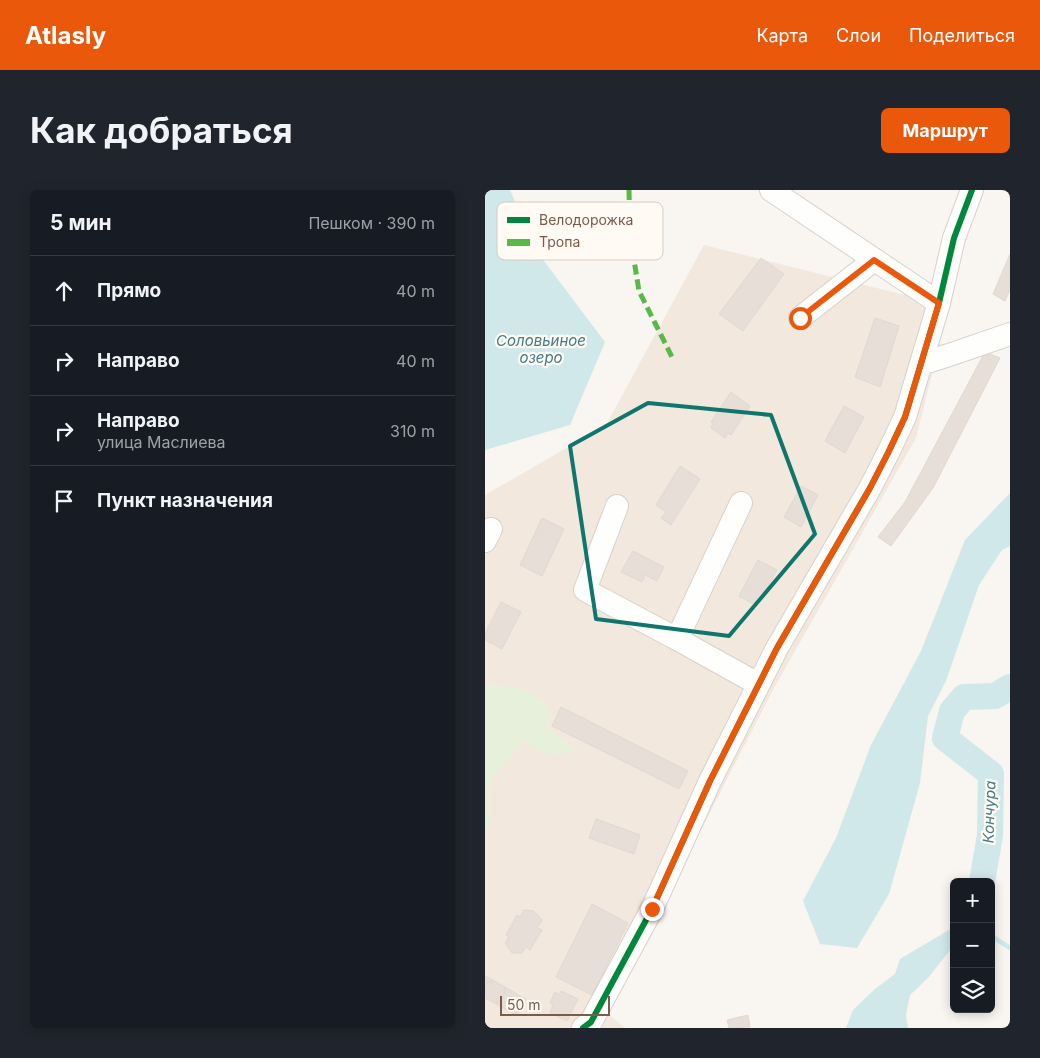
<!DOCTYPE html>
<html lang="ru">
<head>
<meta charset="utf-8">
<style>
  body { margin:0; font-family:Inter,sans-serif; background:#20242c; color:#f1f3f6 }
  .controls { position:absolute; right:15px; bottom:15px; display:grid; overflow:hidden; border-radius:8px; box-shadow:0 2px 12px #0003 }
  .controls button { width:45px; height:45px; display:grid; place-items:center; padding:0; border:0; border-bottom:1px solid #363941; background:#171b24; color:#f1f3f6; font:25px sans-serif }
  .scale { position:absolute; left:15px; bottom:12px; width:110px; box-sizing:border-box; padding-left:5px; border:2px solid #7a5c4d; border-top:0; font-size:14px; line-height:18px; white-space:nowrap; color:#7a5c4d; -webkit-text-stroke:4px #fffaf3; paint-order:stroke }
  .stop { position:absolute; width:15px; height:15px; margin:-11px; border:4px solid #ea580c; border-radius:50%; background:#fff }
  .stop.end { background:#ea580c; border-color:#fff; box-shadow:0 1px 5px #0008 }
  .list { margin:0; padding:0; list-style:none }
  h2 { display:flex; justify-content:space-between; align-items:center; height:65px; margin:0; padding:0 20px; font-size:21px }
  h2 small { font-size:16px; font-weight:400; color:#9ea1a6 }
  .list li { display:grid; grid-template-columns:32px 1fr auto; gap:15px; align-items:center; box-sizing:border-box; height:70px; padding:0 20px; border-top:1px solid #363941 }
  .list b { display:block; font-size:19px; white-space:nowrap }
  .list p { margin:0; font-size:16px; white-space:nowrap; color:#9ea1a6 }
  .list em { font-size:16px; font-style:normal; color:#9ea1a6 }
  .icon { flex:none; width:28px; height:28px; fill:none; stroke:currentColor; stroke-width:2; stroke-linecap:round; stroke-linejoin:round }
  .map { position:relative; flex:none; width:525px; height:838px; overflow:hidden; border-radius:8px }
  header { display:flex; align-items:center; gap:30px; box-sizing:border-box; height:70px; padding:0 25px; background:#ea580c; color:#fff }
  header strong { font-size:24px }
  nav { display:flex; gap:28px; margin-inline-start:auto; font-size:18px }
  .intro { display:flex; align-items:center; justify-content:space-between; box-sizing:border-box; height:120px; padding:0 30px }
  h1 { margin:0; font-size:35px }
  .button { padding:12px 22px; border-radius:8px; background:#ea580c; color:#fff; font-size:18px; font-weight:700 }
  main { display:flex; gap:30px; padding:0 30px }
  aside { flex:1; background:#171b24; border-radius:8px; box-shadow:0 2px 12px #0003 }
  .map>svg:first-child { display:block }
</style>
</head>
<body>
<header>
<strong>Atlasly</strong>
<nav><a>Карта</a><a>Слои</a><a>Поделиться</a></nav>
</header>
<div class="intro"><h1>Как добраться</h1><a class="button">Маршрут</a></div>
<main>
<aside>
<h2>5 мин<small>Пешком · 390 m</small></h2>
<ul class="list">
<li><svg class="icon" aria-label="ahead" viewBox="0 0 24 24"><path d="M12 20V5M6 11l6-6 6 6"/></svg><div><b>Прямо</b></div><em>40 m</em></li>
<li><svg class="icon" aria-label="right" viewBox="0 0 24 24"><path d="M7 20v-9h11M14 6l5 5-5 5"/></svg><div><b>Направо</b></div><em>40 m</em></li>
<li><svg class="icon" aria-label="right" viewBox="0 0 24 24"><path d="M7 20v-9h11M14 6l5 5-5 5"/></svg><div><b>Направо</b><p>улица Маслиева</p></div><em>310 m</em></li>
<li><svg class="icon" aria-label="arrive" viewBox="0 0 24 24"><path d="M6 21V4h12l-3 4 3 4H6"/></svg><div><b>Пункт назначения</b></div></li>
</ul>
</aside>
<div class="map">
<svg width="525" height="838" viewBox="0 0 525 838">
  <rect width="100%" height="100%" fill="#f9f5f0"/>
  <polygon fill="#f2e8de" points="219,55 464,116 431,248 289,498 122,823 140,838 0,838 0,305 121,235"/>
  <path fill="#e7f0db" d="M3,495C31,496 51,498 67,523L64,540L93,559L71,565L53,562L40,550L6,589L5,632L0,643V496Z"/>
  <g fill="#d0e8ea">
    <polygon points="0,0 25,0 53,63 120,152 85,235 0,260"/>
    <polygon points="525,303 525,356 517,360 494,395 461,491 443,526 435,593 404,704 372,758 335,754 318,711 351,648 386,555 436,461 480,350"/>
    <polygon points="469,737 469,755 443,788 425,805 421,825 423,838 361,838 368,820 390,799 410,784 415,769"/>
  </g>
  <g fill="none" stroke-linecap="round" stroke-linejoin="round">
    <polyline stroke="#d0e8ea" stroke-width="4.5" points="506,747 508,747 525,758"/>
    <polyline stroke="#d0e8ea" stroke-width="26" points="497,692 505,645 506,584 460,548 467,521 479,507 510,506 525,497"/>
  </g>
  <g fill="#e6ded7" stroke="#e2d8d2">
    <polygon points="525,64 525,100 520,111 508,104"/>
    <polygon points="276,68 299,84 258,141 234,124"/>
    <polygon points="390,128 414,136 395,197 370,187"/>
    <polygon points="500,162 515,168 448,298 406,356 393,347 420,312"/>
    <polygon points="246,202 265,216 246,245 243,243 240,248 226,238 228,233 226,232"/>
    <polygon points="359,216 379,227 360,263 340,251"/>
    <polygon points="195,276 215,289 186,335 176,328 181,322 171,315"/>
    <polygon points="316,296 333,305 316,337 299,327"/>
    <polygon points="57,328 79,339 57,386 35,375"/>
    <polygon points="148,361 179,377 172,391 160,385 157,392 136,382"/>
    <polygon points="273,370 292,380 272,416 254,406"/>
    <polygon points="16,412 36,422 17,459 0,450 0,444"/>
    <polygon points="76,517 203,581 194,599 67,536"/>
    <polygon points="111,629 155,645 149,664 104,648"/>
    <polygon points="107,714 143,733 107,805 71,787"/>
    <polygon points="39,720 49,721 57,730 52,738 57,740 45,760 41,757 37,763 27,763 20,753 24,747 21,745 32,725 35,727"/>
    <polygon points="0,786 8,790 6,793 3,791 0,797"/>
    <polygon points="8,790 20,797 19,800 21,801 15,812 13,811 11,814 0,808 0,797 3,791 6,793"/>
    <polygon points="20,797 41,809 32,826 11,814 13,811 15,812 21,801 19,800"/>
    <polygon points="76,801 93,809 82,831 65,823 68,815 65,813 70,802 74,805"/>
    <polygon points="263,825 265,837 244,838 242,830"/>
  </g>
  <g fill="none" stroke-linecap="round" stroke-linejoin="round">
    <g stroke="#d7d1cb" stroke-width="24">
      <g id="minor">
        <polyline points="286,0 454,113"/>
        <polyline points="315,128 389,70"/>
        <polyline points="436,174 470,163 525,144"/>
        <polyline points="256,313 192,449 273,494"/>
        <polyline points="132,316 100,400 192,449"/>
        <polyline points="0,351 6,339"/>
        <polyline points="98,838 106,832 167,719 225,591 292,458 385,298 403,263 420,227 454,113 469,48 487,0"/>
      </g>
    </g>
    <use href="#minor" stroke="#fefefd" stroke-width="22"/>
    <polyline stroke="#58b947" stroke-width="5" stroke-dasharray="10 5" stroke-linecap="butt" points="144,0 145,45 154,101 188,169"/>
    <g stroke="#fffaf3" stroke-width="9">
      <polyline id="cycleway" points="98,838 106,832 167,719 225,591 292,458 385,298 403,263 420,227 454,113 469,48 487,0"/>
    </g>
    <use href="#cycleway" stroke="#00873e" stroke-width="6"/>
  </g>
  <g fill="none" stroke-linecap="round" stroke-linejoin="round">
    <polyline stroke="#ea580c" stroke-width="6" points="167,719 225,591 292,458 385,298 403,263 420,227 454,113 389,70 315,128"/>
  </g>
  <path fill="none" stroke="#0f766e" stroke-width="4" stroke-linejoin="round" d="M163,213L286,225L330,344L244,446L111,429L85,256Z"/>
  <g text-anchor="middle" dominant-baseline="central" stroke-width="4.5" stroke-linejoin="round" paint-order="stroke">
    <g font-size="15" font-style="italic" fill="#437c86" stroke="#fffaf3">
      <text x="56" y="150">Соловьиное<tspan x="56" dy="17">озеро</tspan></text>
      <text transform="translate(504 622) rotate(-88)">Кончура</text>
    </g>
  </g>
  <rect x="12" y="12" width="166" height="58" rx="8" fill="#fffaf3" stroke="#d7cbc1" stroke-width="1"/>
  <rect x="22" y="27" width="23" height="6" fill="#00873e"/>
  <rect x="22" y="49" width="23" height="7" fill="#58b947"/>
  <g font-size="14" fill="#7a5c4d">
    <text x="54" y="35">Велодорожка</text>
    <text x="54" y="57">Тропа</text>
  </g>
</svg>
<div class="controls">
<button>+</button>
<button>−</button>
<button><svg class="icon" aria-label="layers" viewBox="0 0 24 24"><path d="M12 4l9 5-9 5-9-5zM3 14l9 5 9-5"/></svg></button>
</div>
<div class="scale">50 m</div>
<div class="stop" style="left:315px;top:128px"></div>
<div class="stop end" style="left:167px;top:719px"></div>
</div>
</main>
</body>
</html>
